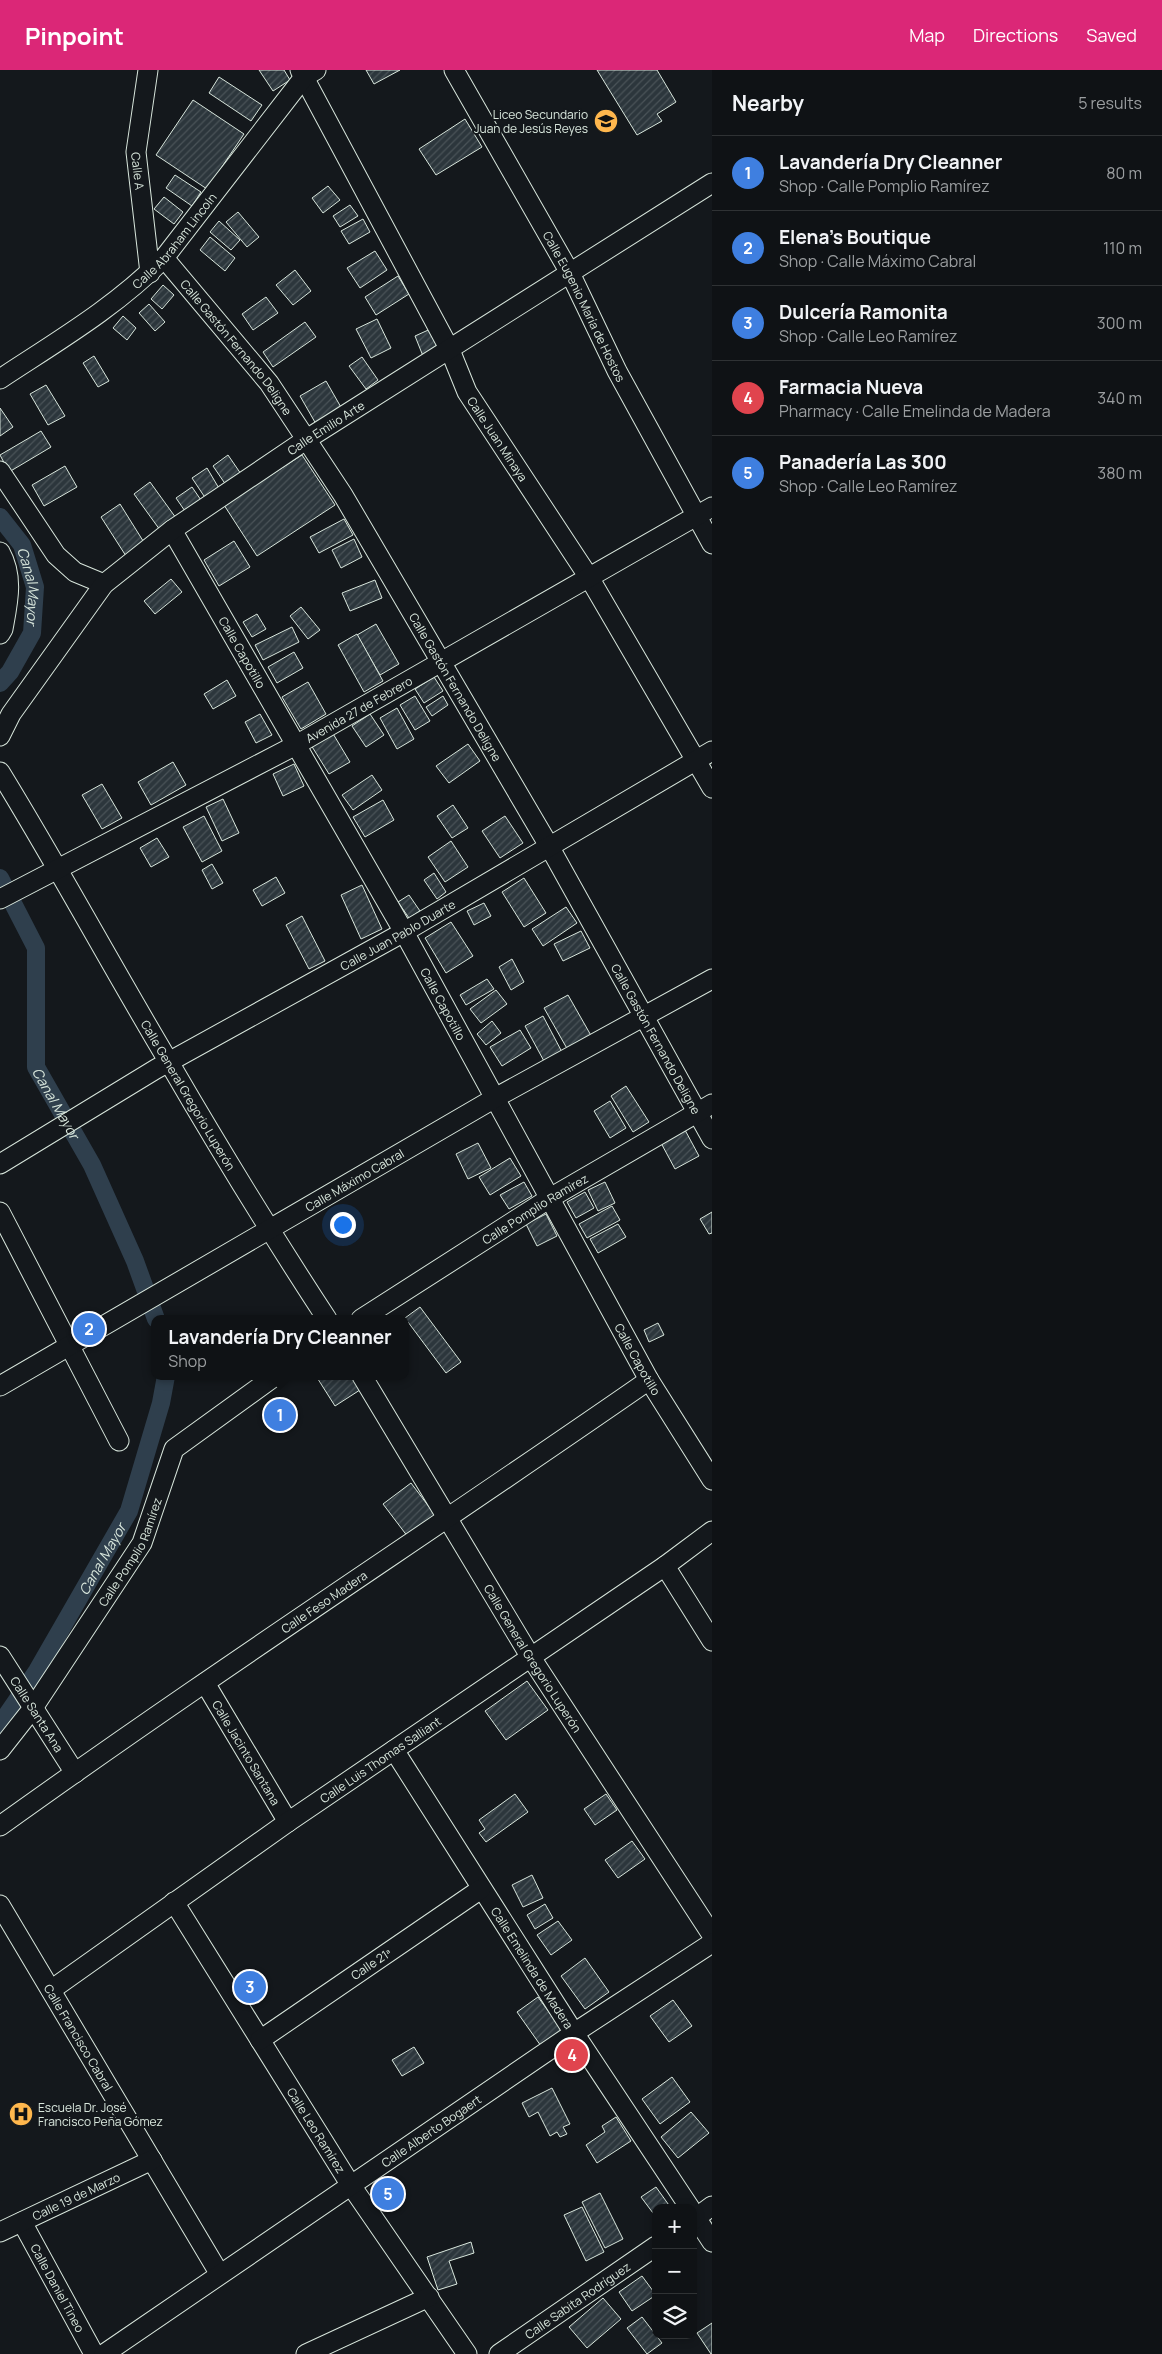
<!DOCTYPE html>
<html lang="en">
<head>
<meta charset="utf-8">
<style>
  body { margin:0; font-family:Manrope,sans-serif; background:#181b1e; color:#f1f3f6 }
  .controls { position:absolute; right:15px; bottom:15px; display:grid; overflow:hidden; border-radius:10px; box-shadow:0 2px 8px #0003 }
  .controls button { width:45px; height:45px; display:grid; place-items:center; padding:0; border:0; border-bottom:1px solid #2f3234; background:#0f1215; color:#f1f3f6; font:25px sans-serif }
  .you { position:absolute; left:342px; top:1154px; width:18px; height:18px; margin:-12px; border:4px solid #fff; border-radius:50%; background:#1a73e8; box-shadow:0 0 0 8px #1a73e833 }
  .badge { display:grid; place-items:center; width:32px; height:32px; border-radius:50%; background:#db2777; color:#fff; font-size:16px; font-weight:700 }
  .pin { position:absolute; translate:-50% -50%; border:2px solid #fff; box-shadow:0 1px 5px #0006 }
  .popup { position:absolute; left:151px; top:1245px; width:258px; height:65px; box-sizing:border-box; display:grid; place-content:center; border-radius:10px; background:#0f1215; filter:drop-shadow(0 1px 4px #0005); font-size:16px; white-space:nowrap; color:#9b9ea0 }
  .popup b { font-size:19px; color:#f1f3f6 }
  .popup::after { content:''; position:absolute; left:50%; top:100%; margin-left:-10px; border:10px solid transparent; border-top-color:#0f1215 }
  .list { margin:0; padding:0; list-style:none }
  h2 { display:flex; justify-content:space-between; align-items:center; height:65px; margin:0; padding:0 20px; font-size:21px }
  h2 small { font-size:16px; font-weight:400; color:#9b9ea0 }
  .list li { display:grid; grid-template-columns:32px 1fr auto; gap:15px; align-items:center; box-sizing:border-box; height:75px; padding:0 20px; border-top:1px solid #2f3234 }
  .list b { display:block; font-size:19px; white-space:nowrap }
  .list p { margin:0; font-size:16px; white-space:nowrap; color:#9b9ea0 }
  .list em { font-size:16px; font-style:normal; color:#9b9ea0 }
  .icon { flex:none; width:28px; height:28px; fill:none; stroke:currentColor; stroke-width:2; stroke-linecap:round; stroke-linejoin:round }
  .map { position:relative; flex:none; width:712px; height:2284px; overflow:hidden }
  header { display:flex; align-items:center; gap:30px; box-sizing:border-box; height:70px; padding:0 25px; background:#db2777; color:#fff }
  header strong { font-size:24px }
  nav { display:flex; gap:28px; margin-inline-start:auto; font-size:18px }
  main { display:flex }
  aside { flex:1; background:#0f1215 }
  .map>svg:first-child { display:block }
</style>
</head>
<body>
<header>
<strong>Pinpoint</strong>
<nav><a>Map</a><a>Directions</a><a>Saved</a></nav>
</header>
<main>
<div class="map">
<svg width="712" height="2284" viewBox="0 0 712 2284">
  <defs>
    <pattern id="building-hatch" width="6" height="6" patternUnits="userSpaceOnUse" patternTransform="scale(1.25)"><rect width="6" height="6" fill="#2c363c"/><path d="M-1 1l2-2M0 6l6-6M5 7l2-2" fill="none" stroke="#4a5358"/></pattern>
  </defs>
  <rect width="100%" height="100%" fill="#14181c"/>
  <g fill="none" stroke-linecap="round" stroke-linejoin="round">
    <g stroke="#2f3f4d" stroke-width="18">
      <path id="s1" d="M0,447L22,475L35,517L32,563L10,602L0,613"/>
      <path id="s2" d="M0,808L36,878V997L92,1095L135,1191L156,1249"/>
      <path id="s3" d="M0,1655L37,1601L129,1441L161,1333L166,1306"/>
    </g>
  </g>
  <g fill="url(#building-hatch)" stroke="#d8e6dc">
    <polygon points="259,0 284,0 290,10 273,21"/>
    <polygon points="366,0 400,0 374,14"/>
    <polygon points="597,0 657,0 676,32 657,44 662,51 637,65"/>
    <polygon points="219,7 262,35 251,51 209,23"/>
    <polygon points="193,30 244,64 207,119 156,85"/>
    <polygon points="465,49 482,77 436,105 419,79"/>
    <polygon points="175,105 201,122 192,136 166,118"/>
    <polygon points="328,116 340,130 323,143 312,128"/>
    <polygon points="164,127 183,142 174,154 154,139"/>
    <polygon points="350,135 358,146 340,157 333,146"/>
    <polygon points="238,142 259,167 247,177 226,152"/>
    <polygon points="363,149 370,162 349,174 341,161"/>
    <polygon points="219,151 240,170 231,180 210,162"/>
    <polygon points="210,167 235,188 225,201 200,180"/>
    <polygon points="375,181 387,200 360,218 347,198"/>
    <polygon points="295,200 311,221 293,235 276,215"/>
    <polygon points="398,206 409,224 376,245 365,227"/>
    <polygon points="163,215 174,225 162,239 151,229"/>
    <polygon points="266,227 278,243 253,260 242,244"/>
    <polygon points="149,234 165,252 155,261 139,243"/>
    <polygon points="123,246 136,258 127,270 113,258"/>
    <polygon points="377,249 391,278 371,288 356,259"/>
    <polygon points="305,252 316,267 273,297 263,282"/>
    <polygon points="435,257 444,278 423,286 415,266"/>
    <polygon points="94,286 109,311 98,317 83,293"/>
    <polygon points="362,287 378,310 366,319 349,296"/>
    <polygon points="326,311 342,339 316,354 300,326"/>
    <polygon points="46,315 65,346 48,355 30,324"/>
    <polygon points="0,338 13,357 0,366"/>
    <polygon points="41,361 51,377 9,402 0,385"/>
    <polygon points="228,385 241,404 226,415 213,396"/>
    <polygon points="302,385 335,435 257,486 224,435"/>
    <polygon points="65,396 77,417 44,436 32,415"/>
    <polygon points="207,398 220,420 206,429 192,408"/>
    <polygon points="150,412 176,448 160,460 134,424"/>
    <polygon points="192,417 203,433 187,444 176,428"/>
    <polygon points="120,434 145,474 126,486 101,447"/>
    <polygon points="344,449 353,465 319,483 310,467"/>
    <polygon points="354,469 362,487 341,498 332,480"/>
    <polygon points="234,471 250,497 219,516 204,490"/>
    <polygon points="171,509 182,522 155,544 144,531"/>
    <polygon points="375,510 382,528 350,541 342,523"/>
    <polygon points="301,537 320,560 308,569 290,546"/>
    <polygon points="257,544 266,559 252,567 243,552"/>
    <polygon points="376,554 399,594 380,605 357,565"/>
    <polygon points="292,557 299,572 263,590 255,575"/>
    <polygon points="357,564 383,611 364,622 338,575"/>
    <polygon points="294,582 303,598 277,613 268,597"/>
    <polygon points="434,607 443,621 424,633 415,619"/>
    <polygon points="227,610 236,626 213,639 204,624"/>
    <polygon points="308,612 326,644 301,659 282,627"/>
    <polygon points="415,626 430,651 415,660 400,635"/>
    <polygon points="443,626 448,635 432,646 426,637"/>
    <polygon points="397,638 414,669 397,679 380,648"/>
    <polygon points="260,644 272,665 256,673 245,652"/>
    <polygon points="370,644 384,665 366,677 352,656"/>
    <polygon points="332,662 350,692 329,704 311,675"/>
    <polygon points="468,674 480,691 449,713 436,696"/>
    <polygon points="173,692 186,715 151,735 138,712"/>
    <polygon points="294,694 304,716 283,726 273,704"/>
    <polygon points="372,705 382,720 353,740 342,725"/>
    <polygon points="102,714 122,748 102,759 82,725"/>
    <polygon points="223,729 239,763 222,771 206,737"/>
    <polygon points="383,730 394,750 365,767 353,747"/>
    <polygon points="453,735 468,758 452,768 437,746"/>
    <polygon points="204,746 222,781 202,792 183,757"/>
    <polygon points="505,746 523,773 500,788 482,761"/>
    <polygon points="157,768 169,787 151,797 140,778"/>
    <polygon points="451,771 468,797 445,812 428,787"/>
    <polygon points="212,794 223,813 212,819 202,800"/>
    <polygon points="434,803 446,822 437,829 424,810"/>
    <polygon points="276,807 285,823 262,836 253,820"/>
    <polygon points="524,808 546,843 524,857 502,822"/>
    <polygon points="362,815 382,859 361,869 341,825"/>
    <polygon points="409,825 420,841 409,848 398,832"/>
    <polygon points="484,833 491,846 474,855 467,841"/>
    <polygon points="566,837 577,853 543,876 532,859"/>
    <polygon points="302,846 325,891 309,899 286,855"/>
    <polygon points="451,852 473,886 446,903 425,868"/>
    <polygon points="581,861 590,878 563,891 554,874"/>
    <polygon points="512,889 524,912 511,920 499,897"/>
    <polygon points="487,909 494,919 466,935 460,925"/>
    <polygon points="496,920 507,934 481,953 470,939"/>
    <polygon points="568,925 593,969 569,982 544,938"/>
    <polygon points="543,946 563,984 545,993 525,956"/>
    <polygon points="492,951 501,963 486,975 477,964"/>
    <polygon points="520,960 531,978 502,996 490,977"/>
    <polygon points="626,1016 649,1052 633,1062 611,1026"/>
    <polygon points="610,1031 626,1058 610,1068 594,1041"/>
    <polygon points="685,1060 699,1086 675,1099 661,1073"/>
    <polygon points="478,1073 491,1098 468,1109 456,1084"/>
    <polygon points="510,1088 521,1106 490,1125 479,1107"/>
    <polygon points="524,1112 532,1126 509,1139 500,1125"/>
    <polygon points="605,1112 615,1133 598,1141 588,1120"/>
    <polygon points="585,1122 594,1138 576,1148 567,1132"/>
    <polygon points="612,1136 620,1150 587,1168 579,1154"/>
    <polygon points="712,1142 712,1163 709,1164 700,1149"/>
    <polygon points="546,1144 557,1166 537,1176 526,1154"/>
    <polygon points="618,1154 626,1167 598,1183 590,1169"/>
    <polygon points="420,1237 461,1292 446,1303 405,1248"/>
    <polygon points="658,1253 664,1265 649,1272 644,1260"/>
    <polygon points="316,1306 354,1306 363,1318 335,1336"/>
    <polygon points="411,1413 436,1446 408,1467 383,1434"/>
    <polygon points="527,1611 548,1640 506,1670 485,1641"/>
    <polygon points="515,1724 528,1742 486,1772 479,1763 485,1759 479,1750"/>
    <polygon points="606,1724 617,1740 595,1755 584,1739"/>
    <polygon points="632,1771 645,1789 618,1808 605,1790"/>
    <polygon points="532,1805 543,1828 523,1837 512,1815"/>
    <polygon points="545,1834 553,1848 535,1859 527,1845"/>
    <polygon points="558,1851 572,1870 551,1885 537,1865"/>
    <polygon points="585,1888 609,1922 585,1939 561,1906"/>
    <polygon points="538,1927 562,1960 541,1976 517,1942"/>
    <polygon points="673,1930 692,1956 669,1972 650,1946"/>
    <polygon points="414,1977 424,1993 402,2006 392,1990"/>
    <polygon points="672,2007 690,2032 660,2054 642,2029"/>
    <polygon points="552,2018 570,2054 563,2057 567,2064 560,2067 557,2062 550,2066 538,2042 529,2047 522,2033"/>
    <polygon points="691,2042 709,2063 678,2088 661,2067"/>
    <polygon points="616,2047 631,2071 597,2093 586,2075 605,2062 602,2056"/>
    <polygon points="656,2117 671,2138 656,2138 656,2147 641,2127"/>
    <polygon points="600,2123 623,2169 605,2178 582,2132"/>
    <polygon points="582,2137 604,2182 586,2191 564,2145"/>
    <polygon points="471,2172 474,2183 449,2191 457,2214 438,2220 427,2187"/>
    <polygon points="642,2206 656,2225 632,2241 619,2222"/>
    <polygon points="603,2228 621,2249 587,2278 569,2257"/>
    <polygon points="642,2247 662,2273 647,2284 627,2258"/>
    <polygon points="712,2253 712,2284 711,2284 697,2263"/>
  </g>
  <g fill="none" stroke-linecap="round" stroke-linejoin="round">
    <g stroke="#d8e6dc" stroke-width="21">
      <g id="minor">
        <path id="s4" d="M148,0L136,82L150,203"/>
        <path id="s5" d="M300,0L450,280L467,322L590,509L712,718"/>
        <path id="s6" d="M454,0L570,203L617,301L712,474"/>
        <path id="s7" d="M164,188L269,313L343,425L549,776L712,1069"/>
        <path id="s8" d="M0,309C56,272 116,237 164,188L304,7L316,0"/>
        <polyline points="0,401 56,485 75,502 104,514"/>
        <path id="s9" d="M172,460L404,862L649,1310L712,1410"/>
        <path d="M0,482C14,507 8,532 3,559L0,564"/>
        <path id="s10" d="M0,666L11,644L104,514L172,460L307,369L712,113"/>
        <path id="s11" d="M0,702C59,798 112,897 170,994C220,1080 272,1165 327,1249"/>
        <path id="s12" d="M0,829L296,675L712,437"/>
        <path id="s13" d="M0,1094L156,999L404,862L712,681"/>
        <polyline points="0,1142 119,1371"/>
        <path id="s14" d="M361,1249L550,1128L712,1034"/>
        <path id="s15" d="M362,1306L530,1586L712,1865"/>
        <path id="s16" d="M0,1316L495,1028L712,909"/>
        <polyline points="665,1496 712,1571"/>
        <path id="s17" d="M0,1586L75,1703"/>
        <path id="s18" d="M205,1613L288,1752"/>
        <path id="s19" d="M0,1680L33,1638L142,1473L174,1379L275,1306"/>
        <path id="s20" d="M394,1680L574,1963L690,2138"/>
        <path id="s21" d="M0,1756C213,1603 433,1460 649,1310"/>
        <path id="s22" d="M174,1832L350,2114L467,2284"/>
        <path id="s23" d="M0,1835L219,2203"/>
        <path id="s24" d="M51,1920L288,1752L665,1496L712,1461"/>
        <polyline points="260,1970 481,1819"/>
        <polyline points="693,2143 712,2172"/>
        <polyline points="693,2150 712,2136"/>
        <path id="s25" d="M22,2152L94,2284"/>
        <path id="s26" d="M0,2162L152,2090"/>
        <path id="s27" d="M104,2284L574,1963L712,1873"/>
        <polyline points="306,2284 429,2227"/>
        <path id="s28" d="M499,2284L656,2176"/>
      </g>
    </g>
    <use href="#minor" stroke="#14181c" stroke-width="19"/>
  </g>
  <defs>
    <g id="school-disc" transform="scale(1.25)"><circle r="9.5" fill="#ffb74d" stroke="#14181c"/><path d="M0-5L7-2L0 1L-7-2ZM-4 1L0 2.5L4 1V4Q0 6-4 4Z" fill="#111"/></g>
    <g id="hospital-disc" transform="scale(1.25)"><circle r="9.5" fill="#ffb74d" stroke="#14181c"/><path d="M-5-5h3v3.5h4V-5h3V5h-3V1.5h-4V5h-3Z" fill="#111"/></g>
  </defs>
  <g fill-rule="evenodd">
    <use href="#school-disc" x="606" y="51"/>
    <use href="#hospital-disc" x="21" y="2044"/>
  </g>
  <g text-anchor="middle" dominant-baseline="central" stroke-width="4" stroke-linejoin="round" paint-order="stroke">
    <g font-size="12" fill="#d8e6dc" stroke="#14181c" text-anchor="end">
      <text x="588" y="44">Liceo Secundario<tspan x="588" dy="14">Juan de Jesús Reyes</tspan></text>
      <text x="38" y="2037" text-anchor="start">Escuela Dr. José<tspan x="38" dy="14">Francisco Peña Gómez</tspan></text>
    </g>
    <g font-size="12" fill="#d8e6dc" stroke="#14181c">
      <text stroke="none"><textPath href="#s4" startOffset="102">Calle A</textPath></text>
      <text stroke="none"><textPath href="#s8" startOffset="224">Calle Abraham Lincoln</textPath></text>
      <text stroke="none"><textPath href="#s6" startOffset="270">Calle Eugenio María de Hostos</textPath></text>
      <text stroke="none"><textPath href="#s7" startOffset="115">Calle Gastón Fernando Deligne</textPath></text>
      <text stroke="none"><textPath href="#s10" startOffset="456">Calle Emilio Arte</textPath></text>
      <text stroke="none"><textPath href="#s5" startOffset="419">Calle Juan Minaya</textPath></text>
      <text stroke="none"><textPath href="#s9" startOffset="141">Calle Capotillo</textPath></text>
      <text stroke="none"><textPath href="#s7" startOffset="520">Calle Gastón Fernando Deligne</textPath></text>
      <text stroke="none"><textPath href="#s12" startOffset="406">Avenida 27 de Febrero</textPath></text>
      <text stroke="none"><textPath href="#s13" startOffset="459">Calle Juan Pablo Duarte</textPath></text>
      <text stroke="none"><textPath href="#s9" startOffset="546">Calle Capotillo</textPath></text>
      <text stroke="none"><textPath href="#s7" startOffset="925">Calle Gastón Fernando Deligne</textPath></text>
      <text stroke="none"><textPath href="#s11" startOffset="374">Calle General Gregorio Luperón</textPath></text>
      <text stroke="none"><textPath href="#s16" startOffset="410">Calle Máximo Cabral</textPath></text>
      <text stroke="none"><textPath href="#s14" startOffset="206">Calle Pomplio Ramírez</textPath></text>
      <text stroke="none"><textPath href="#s9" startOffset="951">Calle Capotillo</textPath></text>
      <text stroke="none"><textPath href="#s19" startOffset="238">Calle Pomplio Ramírez</textPath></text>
      <text stroke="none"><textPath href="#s21" startOffset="394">Calle Feso Madera</textPath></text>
      <text stroke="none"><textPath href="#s15" startOffset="330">Calle General Gregorio Luperón</textPath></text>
      <text stroke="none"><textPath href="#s17" startOffset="69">Calle Santa Ana</textPath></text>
      <text stroke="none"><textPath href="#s18" startOffset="81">Calle Jacinto Santana</textPath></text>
      <text stroke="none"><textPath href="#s24" startOffset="402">Calle Luis Thomas Salliant</textPath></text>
      <text transform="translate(371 1894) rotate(-34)">Calle 21ª</text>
      <text stroke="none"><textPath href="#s20" startOffset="258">Calle Emelinda de Madera</textPath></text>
      <text stroke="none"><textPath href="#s23" startOffset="154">Calle Francisco Cabral</textPath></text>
      <text stroke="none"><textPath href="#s27" startOffset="396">Calle Alberto Bogaert</textPath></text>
      <text stroke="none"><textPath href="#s22" startOffset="269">Calle Leo Ramírez</textPath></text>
      <text stroke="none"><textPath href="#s26" startOffset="84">Calle 19 de Marzo</textPath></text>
      <text stroke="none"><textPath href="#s25" startOffset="75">Calle Daniel Tineo</textPath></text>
      <text stroke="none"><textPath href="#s28" startOffset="95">Calle Sabita Rodríguez</textPath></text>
    </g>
    <g font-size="14" font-style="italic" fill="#d8e6dc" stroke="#14181c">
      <text stroke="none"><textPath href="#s1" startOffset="78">Canal Mayor</textPath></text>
      <text stroke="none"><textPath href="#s2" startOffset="239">Canal Mayor</textPath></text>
      <text stroke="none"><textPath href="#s3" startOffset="195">Canal Mayor</textPath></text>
    </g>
  </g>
</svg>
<div class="controls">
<button>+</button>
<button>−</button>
<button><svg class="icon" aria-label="layers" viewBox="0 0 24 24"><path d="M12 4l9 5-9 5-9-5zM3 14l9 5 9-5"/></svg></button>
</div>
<div class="you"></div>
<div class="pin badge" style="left:280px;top:1345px;background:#3f7fe0">1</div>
<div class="popup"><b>Lavandería Dry Cleanner</b>Shop</div>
<div class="pin badge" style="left:89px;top:1259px;background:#3f7fe0">2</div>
<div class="pin badge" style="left:250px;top:1917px;background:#3f7fe0">3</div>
<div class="pin badge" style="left:572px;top:1985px;background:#e0444e">4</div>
<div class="pin badge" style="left:388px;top:2124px;background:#3f7fe0">5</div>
</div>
<aside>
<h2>Nearby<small>5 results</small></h2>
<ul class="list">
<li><span class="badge" style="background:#3f7fe0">1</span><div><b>Lavandería Dry Cleanner</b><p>Shop · Calle Pomplio Ramírez</p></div><em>80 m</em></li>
<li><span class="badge" style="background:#3f7fe0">2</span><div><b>Elena's Boutique</b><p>Shop · Calle Máximo Cabral</p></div><em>110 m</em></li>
<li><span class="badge" style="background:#3f7fe0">3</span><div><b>Dulcería Ramonita</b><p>Shop · Calle Leo Ramírez</p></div><em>300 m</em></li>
<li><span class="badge" style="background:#e0444e">4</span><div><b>Farmacia Nueva</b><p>Pharmacy · Calle Emelinda de Madera</p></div><em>340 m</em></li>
<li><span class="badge" style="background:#3f7fe0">5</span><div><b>Panadería Las 300</b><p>Shop · Calle Leo Ramírez</p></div><em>380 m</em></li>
</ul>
</aside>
</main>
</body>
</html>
